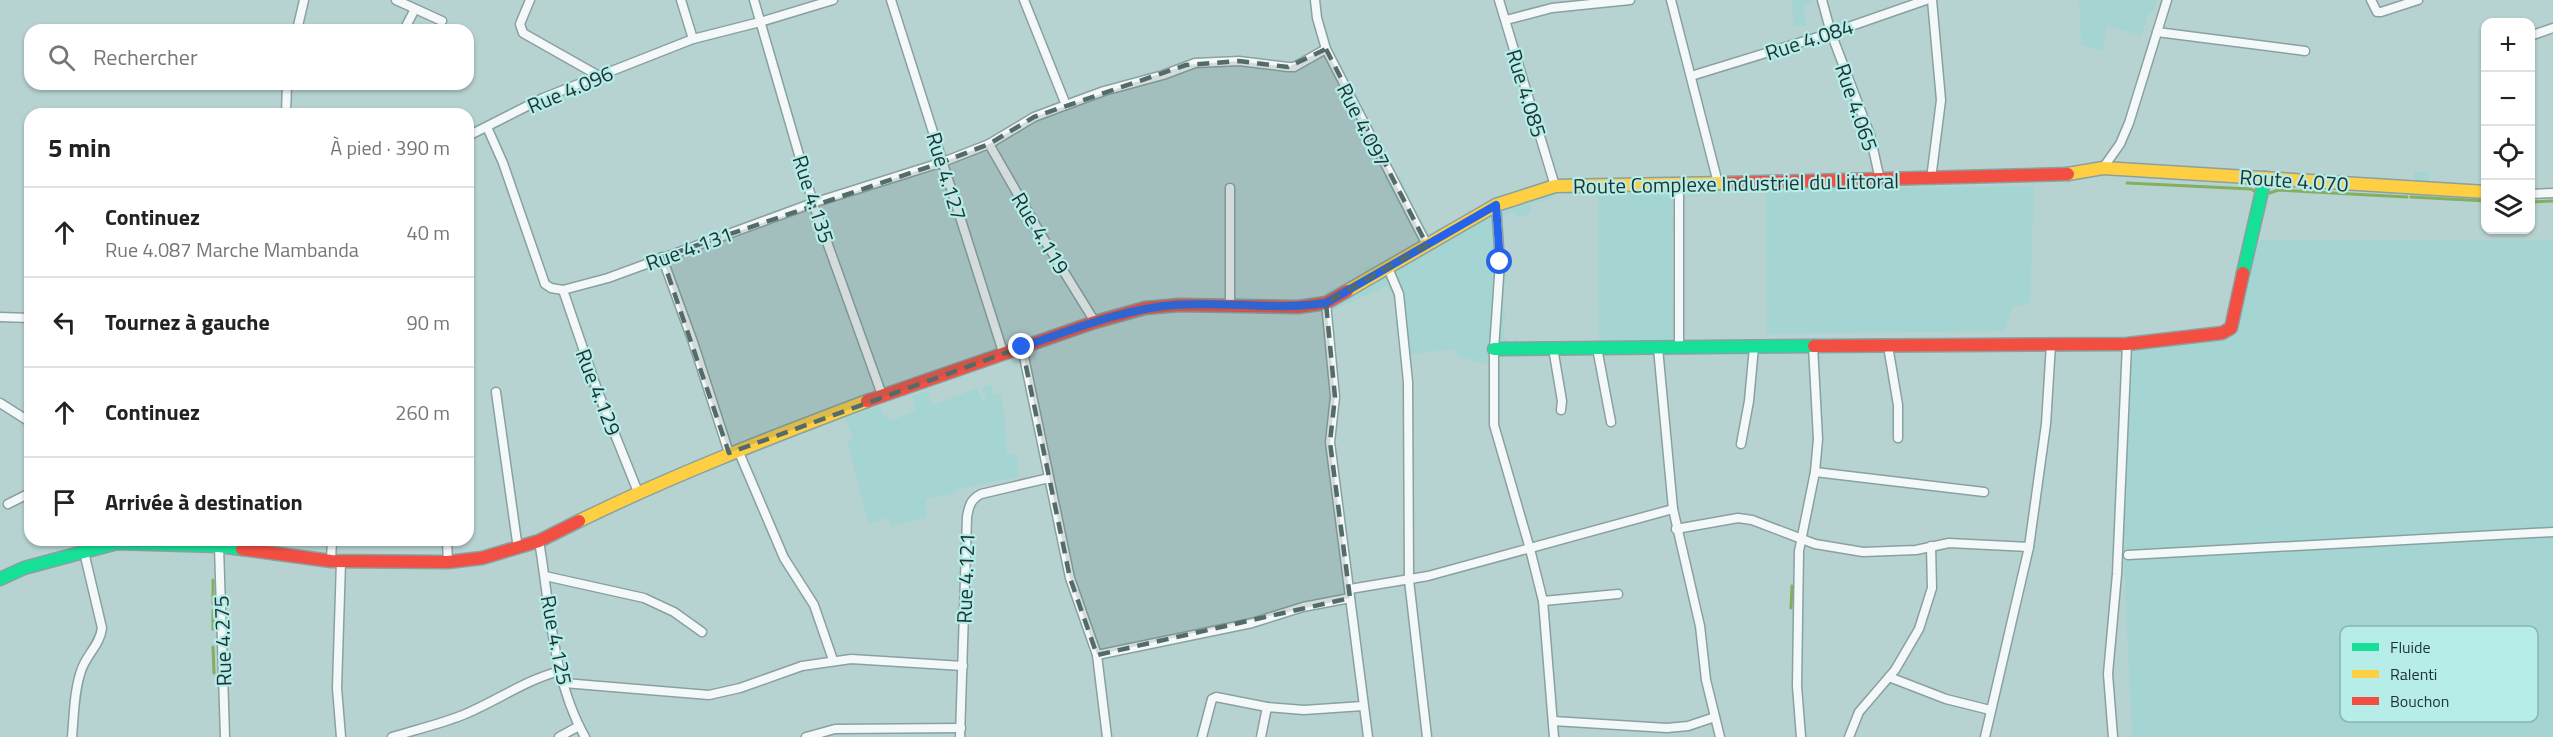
<!DOCTYPE html>
<html lang="fr">
<head>
<meta charset="utf-8">
<style>
  body { margin:0; font-family:"Titillium Web",sans-serif; background:#f6f6f6; color:#222 }
  .controls { position:absolute; right:18px; top:18px; display:grid; overflow:hidden; border-radius:12px; box-shadow:0 2px 4px #0004 }
  .controls button { width:54px; height:54px; display:grid; place-items:center; padding:0; border:0; border-bottom:2px solid #e0e0e0; background:#fff; color:#222; font:30px sans-serif }
  .stop { position:absolute; width:18px; height:18px; margin:-14px; border:4px solid #2563eb; border-radius:50%; background:#fff }
  .stop.end { background:#2563eb; border-color:#fff; box-shadow:0 2px 6px #0008 }
  .list { margin:0; padding:0; list-style:none }
  h2 { display:flex; justify-content:space-between; align-items:center; height:78px; margin:0; padding:0 24px; font-size:26px }
  h2 small { font-size:20px; font-weight:400; color:#767676 }
  .list li { display:grid; grid-template-columns:39px 1fr auto; gap:18px; align-items:center; box-sizing:border-box; height:90px; padding:0 24px; border-top:2px solid #e0e0e0 }
  .list b { display:block; font-size:22px; white-space:nowrap }
  .list p { margin:0; font-size:20px; white-space:nowrap; color:#767676 }
  .list em { font-size:20px; font-style:normal; color:#767676 }
  .icon { flex:none; width:33px; height:33px; fill:none; stroke:currentColor; stroke-width:2; stroke-linecap:round; stroke-linejoin:round }
  .map { position:relative; flex:none; width:2553px; height:737px; overflow:hidden }
  .search { position:absolute; background:#fff; box-shadow:0 2px 4px #0004; left:24px; top:24px; width:450px; height:66px; display:flex; align-items:center; gap:15px; box-sizing:border-box; padding:0 21px; border-radius:18px; color:#767676; font-size:22px }
  .panel { position:absolute; background:#fff; box-shadow:0 2px 4px #0004; left:24px; top:108px; width:450px; height:438px; border-radius:18px }
  .map>svg:first-child { display:block }
</style>
</head>
<body>
<div class="map">
<svg width="2553" height="737" viewBox="0 0 2553 737">
  <rect width="100%" height="100%" fill="#b6d3d2"/>
  <g fill="#a4d5d2">
    <polygon points="1791,0 1812,0 1813,4 1804,6 1806,26 1794,27"/>
    <polygon points="2079,0 2157,0 2152,13 2149,12 2141,36 2107,25 2103,52 2081,44"/>
    <rect x="2414" y="172" width="15" height="11"/>
    <polygon points="1383,176 1401,177 1412,204 1430,236 1437,233 1436,229 1447,224 1557,187 1551,199 1531,203 1531,210 1528,215 1515,217 1514,213 1508,214 1503,216 1502,220 1502,272 1507,274 1504,287 1503,311 1505,311 1506,318 1503,319 1504,337 1508,338 1508,342 1515,342 1515,338 1518,338 1517,353 1497,353 1496,365 1476,362 1458,356 1455,349 1412,354 1401,349 1396,325 1398,321 1396,307 1393,294 1386,286 1328,313 1323,305 1327,290 1355,280 1355,277 1366,273 1364,268 1371,264 1374,269 1387,258 1399,254 1405,255 1422,247"/>
    <polygon points="2034,186 2030,304 2013,306 2005,331 1767,334 1766,190"/>
    <polygon points="1673,193 1672,220 1675,221 1676,232 1672,233 1673,341 1599,342 1598,194"/>
    <polygon points="2259,240 2553,240 2553,737 2132,737 2123,543 2133,347 2232,331"/>
    <polygon points="991,384 994,395 1001,395 1006,429 1006,454 1018,455 1018,477 964,488 953,491 954,494 926,499 926,518 891,526 889,518 868,523 847,441 854,439 845,418 880,406 883,415 886,414 889,421 916,411 912,396 928,391 932,405 977,388 982,401 986,399 982,388"/>
  </g>
  <g fill="none" stroke-linecap="round" stroke-linejoin="round">
    <g stroke="#83af5f" stroke-width="3">
      <polyline points="2127,183 2251,189 2258,193"/>
      <polyline points="2270,193 2278,190 2407,197"/>
      <polyline points="2411,197 2486,201"/>
      <polyline points="2530,202 2553,201"/>
      <polyline points="577,352 585,372"/>
      <polyline points="585,374 592,390"/>
      <polyline points="595,398 603,415"/>
      <polyline points="606,424 614,442"/>
      <polyline points="213,604 213,580"/>
      <polyline points="1791,608 1792,586"/>
      <polyline points="213,610 213,629"/>
      <polyline points="213,647 214,673"/>
    </g>
    <g stroke="#89a1a0" stroke-width="11">
      <g id="street">
        <polyline points="396,0 442,21"/>
        <polyline points="530,0 520,24 523,33 599,76"/>
        <polyline points="681,0 693,39"/>
        <polyline points="754,0 813,203 882,395"/>
        <polyline points="891,0 1003,352"/>
        <polyline points="1315,0 1317,18 1326,49 1427,245"/>
        <polyline points="1499,0 1555,186"/>
        <polyline points="1671,0 1718,183"/>
        <polyline points="1822,0 1831,33 1870,135 1880,180"/>
        <polyline points="2371,0 2377,12 2381,12 2418,0"/>
        <polyline points="1506,20 1552,8 1630,0"/>
        <polyline points="297,30 304,0"/>
        <polyline points="404,30 415,9"/>
        <polyline points="2157,32 2305,51"/>
        <polyline points="2530,36 2553,28"/>
        <polyline points="1691,76 1831,33 1926,0"/>
        <polyline points="1066,105 1104,91 1163,75 1195,63 1239,61 1288,67 1294,67 1326,49"/>
        <polyline points="286,114 287,84"/>
        <polyline points="487,127 503,163 545,284 551,288 563,290 608,278 813,203 943,162 989,144 1034,117 1066,105 1024,0"/>
        <polyline points="468,136 543,98 693,39 760,22 833,0"/>
        <polyline points="989,144 1040,233 1095,322"/>
        <polyline points="2103,168 2120,144 2129,123 2167,0"/>
        <polyline points="1931,179 1941,100 1932,0"/>
        <polyline points="1679,184 1679,347"/>
        <polyline points="1230,188 1230,306"/>
        <polyline points="2530,194 2553,193"/>
        <polyline points="1496,205 1500,262 1494,349 1494,425 1530,549 1543,601 1554,737"/>
        <polyline points="662,257 693,342 729,453"/>
        <polyline points="1388,268 1399,294 1408,382 1409,580 1427,737"/>
        <polyline points="563,290 598,392 638,492"/>
        <polyline points="1326,303 1335,397 1330,442 1368,737"/>
        <polyline points="0,317 30,318"/>
        <polyline points="1888,346 1898,405 1898,438"/>
        <polyline points="1022,347 1070,578 1097,655 1107,737"/>
        <polyline points="1553,348 1562,401 1561,410"/>
        <polyline points="1597,348 1611,422"/>
        <polyline points="1658,348 1673,509 1700,626 1706,680 1720,737"/>
        <polyline points="496,392 518,549"/>
        <polyline points="0,403 30,422"/>
        <polyline points="1741,444 1749,401 1754,347"/>
        <polyline points="738,450 784,558 814,605 833,660"/>
        <polyline points="1815,472 1984,492"/>
        <polyline points="8,504 30,493"/>
        <polyline points="1676,529 1738,518 1752,520 1815,544 1863,552 1916,550 1949,543 2029,547"/>
        <polyline points="447,540 448,562"/>
        <path d="M539,541C550,605 552,679 585,737"/>
        <polyline points="219,546 225,737"/>
        <polyline points="2128,555 2553,532"/>
        <polyline points="331,561 332,540"/>
        <polyline points="545,576 644,598 674,612 702,632"/>
        <polyline points="1350,589 1428,576 1673,509"/>
        <polyline points="1543,601 1618,594"/>
        <polyline points="1097,655 1252,623 1303,607 1350,598"/>
        <polyline points="1889,677 1946,699 1990,710"/>
        <polyline points="564,683 709,695 740,688 802,666 851,659 963,666"/>
        <polyline points="1553,721 1667,728 1688,726 1715,717"/>
        <path d="M72,737C74,715 74,692 81,671C86,655 100,645 102,628L84,552"/>
        <polyline points="341,737 337,688 341,561"/>
        <path d="M392,737C415,730 440,724 463,715C497,701 525,680 560,671"/>
        <polyline points="559,737 579,726"/>
        <polyline points="806,737 835,729 961,728"/>
        <path d="M960,737L967,517C969,506 970,500 981,494L1049,478"/>
        <polyline points="1202,737 1212,699 1216,697 1267,707"/>
        <polyline points="1261,737 1267,707 1304,710 1363,706"/>
        <polyline points="1801,737 1797,686 1799,551 1815,472 1818,439 1813,346"/>
        <polyline points="1849,737 1859,712 1895,670 1919,629 1932,588 1931,546"/>
        <polyline points="1985,737 2029,547 2046,424 2051,344"/>
        <polyline points="2113,737 2108,674 2117,574 2127,344"/>
      </g>
    </g>
    <g stroke="#89a1a0" stroke-width="15">
      <g id="fast">
        <polyline points="2243,273 2265,178"/>
        <polyline points="1494,349 1814,346"/>
        <polyline points="0,579 24,568 117,543 219,546 242,549"/>
      </g>
    </g>
    <g stroke="#89a1a0" stroke-width="15">
      <g id="slow">
        <polyline points="2068,174 2103,168 2486,192"/>
        <polyline points="1347,291 1496,205 1555,186 1728,183"/>
        <path d="M579,521C673,475 769,438 867,401"/>
      </g>
    </g>
    <g stroke="#89a1a0" stroke-width="15">
      <g id="jam">
        <polyline points="1728,183 2068,174"/>
        <polyline points="1814,346 2127,344 2222,333 2231,328 2243,273"/>
        <polyline points="867,401 1095,322 1145,308 1179,305 1298,307 1326,303 1347,291"/>
        <polyline points="242,549 331,561 448,562 482,558 539,541 579,521"/>
      </g>
    </g>
    <use href="#street" stroke="#f4f8f8" stroke-width="8"/>
    <use href="#fast" stroke="#16e098" stroke-width="12"/>
    <use href="#slow" stroke="#ffcf43" stroke-width="12"/>
    <use href="#jam" stroke="#f24e42" stroke-width="12"/>
  </g>
  <g fill="none" stroke-linecap="round" stroke-linejoin="round">
    <path stroke="#2563eb" stroke-width="8" d="M1022,347C1072,330 1122,309 1175,305C1226,301 1275,311 1326,303L1496,205L1500,262"/>
  </g>
  <path fill="#536c6a" fill-opacity="0.2" stroke="#536c6a" stroke-width="4.5" stroke-dasharray="12 8" stroke-linejoin="round" d="M1326,49L1427,245L1326,303L1335,397L1330,442L1350,598L1097,655L1070,578L1022,347L729,453L662,257L943,162L989,144L1034,117L1186,65L1239,61L1288,67Z"/>
  <g text-anchor="middle" dominant-baseline="central" stroke-width="4.5" stroke-linejoin="round" paint-order="stroke">
    <g font-size="21" fill="#1e3432" stroke="#b6ede9">
      <text transform="translate(1809 39) rotate(-18)">Rue 4.084</text>
      <text transform="translate(570 89) rotate(-23)">Rue 4.096</text>
      <text transform="translate(1527 93) rotate(73)">Rue 4.085</text>
      <text transform="translate(1857 107) rotate(71)">Rue 4.065</text>
      <text transform="translate(1364 125) rotate(63)">Rue 4.097</text>
      <text transform="translate(947 176) rotate(73)">Rue 4.127</text>
      <text transform="translate(2294 180) rotate(4)">Route 4.070</text>
      <text transform="translate(1736 183) rotate(-1)">Route Complexe Industriel du Littoral</text>
      <text transform="translate(814 199) rotate(72)">Rue 4.135</text>
      <text transform="translate(1041 233) rotate(59)">Rue 4.119</text>
      <text transform="translate(689 248) rotate(-20)">Rue 4.131</text>
      <text transform="translate(599 392) rotate(69)">Rue 4.129</text>
      <text transform="translate(965 578) rotate(-88)">Rue 4.121</text>
      <text transform="translate(557 640) rotate(79)">Rue 4.125</text>
      <text transform="translate(222 641) rotate(-92)">Rue 4.275</text>
    </g>
  </g>
  <rect x="2340" y="626" width="198" height="96" rx="9" fill="#b6ede9" stroke="#88b6b2" stroke-width="1.5"/>
  <rect x="2352" y="643" width="27" height="8" fill="#16e098"/>
  <rect x="2352" y="670" width="27" height="8" fill="#ffcf43"/>
  <rect x="2352" y="697" width="27" height="8" fill="#f24e42"/>
  <g font-size="16" fill="#1e3432">
    <text x="2390" y="653">Fluide</text>
    <text x="2390" y="680">Ralenti</text>
    <text x="2390" y="707">Bouchon</text>
  </g>
</svg>
<div class="controls">
<button>+</button>
<button>−</button>
<button><svg class="icon" aria-label="locate" viewBox="0 0 24 24"><circle cx="12" cy="12" r="6"/><path d="M12 2v4M12 18v4M2 12h4M18 12h4"/></svg></button>
<button><svg class="icon" aria-label="layers" viewBox="0 0 24 24"><path d="M12 4l9 5-9 5-9-5zM3 14l9 5 9-5"/></svg></button>
</div>
<div class="stop" style="left:1500px;top:262px"></div>
<div class="stop end" style="left:1022px;top:347px"></div>
<div class="search"><svg class="icon" aria-label="search" viewBox="0 0 24 24"><circle cx="10" cy="10" r="6"/><path d="M15 15l6 6"/></svg>Rechercher</div>
<section class="panel">
<h2>5 min<small>À pied · 390 m</small></h2>
<ul class="list">
<li><svg class="icon" aria-label="ahead" viewBox="0 0 24 24"><path d="M12 20V5M6 11l6-6 6 6"/></svg><div><b>Continuez</b><p>Rue 4.087 Marche Mambanda</p></div><em>40 m</em></li>
<li><svg class="icon" aria-label="left" viewBox="0 0 24 24"><path d="M17 20v-9H6M10 6l-5 5 5 5"/></svg><div><b>Tournez à gauche</b></div><em>90 m</em></li>
<li><svg class="icon" aria-label="ahead" viewBox="0 0 24 24"><path d="M12 20V5M6 11l6-6 6 6"/></svg><div><b>Continuez</b></div><em>260 m</em></li>
<li><svg class="icon" aria-label="arrive" viewBox="0 0 24 24"><path d="M6 21V4h12l-3 4 3 4H6"/></svg><div><b>Arrivée à destination</b></div></li>
</ul>
</section>
</div>
</body>
</html>
